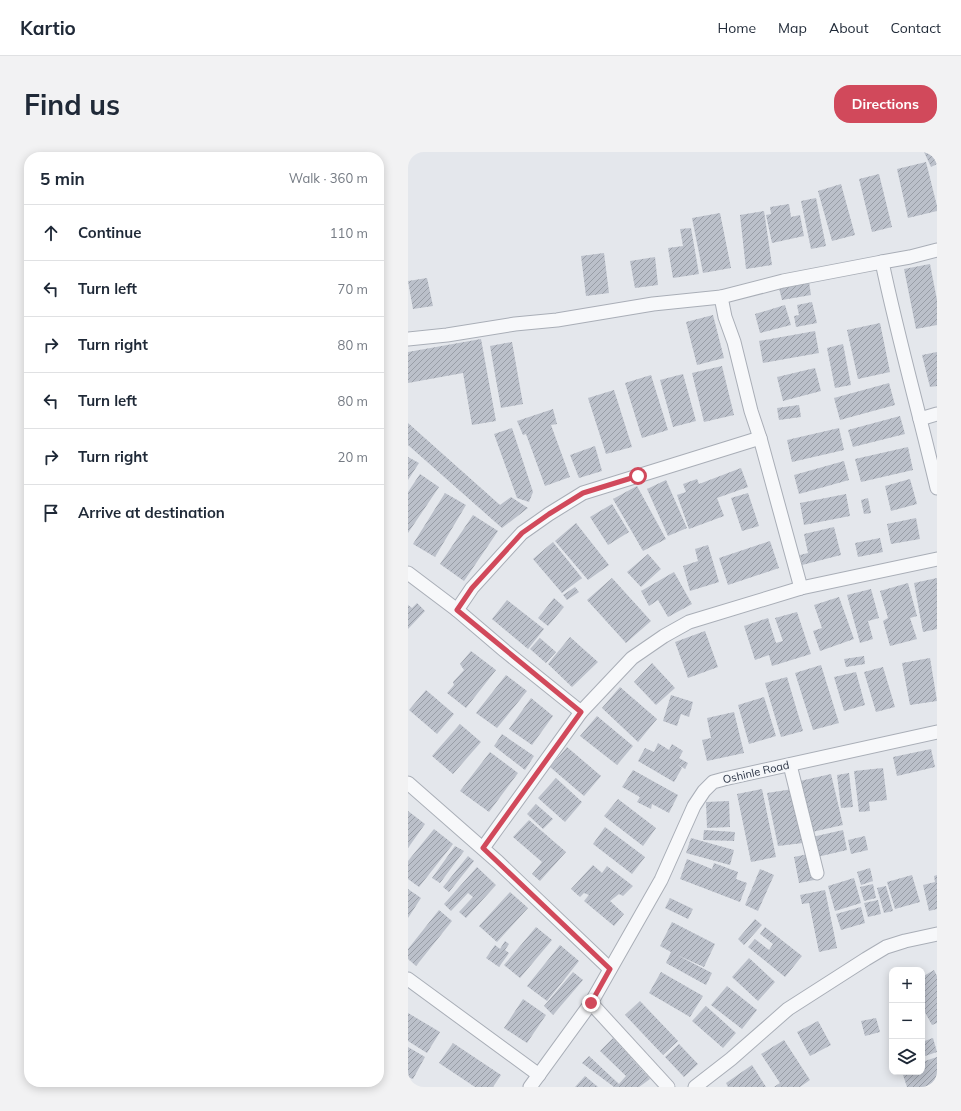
<!DOCTYPE html>
<html lang="en">
<head>
<meta charset="utf-8">
<style>
  body { margin:0; font-family:Mulish,sans-serif; background:#f2f2f3; color:#1f2937 }
  .controls { position:absolute; right:12px; bottom:12px; display:grid; overflow:hidden; border-radius:8px; box-shadow:0 2px 10px #0003 }
  .controls button { width:36px; height:36px; display:grid; place-items:center; padding:0; border:0; border-bottom:1px solid #e0e1e3; background:#fff; color:#1f2937; font:20px sans-serif }
  .stop { position:absolute; width:12px; height:12px; margin:-9px; border:3px solid #d1495b; border-radius:50%; background:#fff }
  .stop.end { background:#d1495b; border-color:#fff; box-shadow:0 1px 4px #0008 }
  .list { margin:0; padding:0; list-style:none }
  h2 { display:flex; justify-content:space-between; align-items:center; height:52px; margin:0; padding:0 16px; font-size:17px }
  h2 small { font-size:13px; font-weight:400; color:#747a83 }
  .list li { display:grid; grid-template-columns:26px 1fr auto; gap:12px; align-items:center; box-sizing:border-box; height:56px; padding:0 16px; border-top:1px solid #e0e1e3 }
  .list b { display:block; font-size:15px; white-space:nowrap }
  .list em { font-size:13px; font-style:normal; color:#747a83 }
  .icon { flex:none; width:22px; height:22px; fill:none; stroke:currentColor; stroke-width:2; stroke-linecap:round; stroke-linejoin:round }
  .map { position:relative; flex:none; width:529px; height:935px; overflow:hidden; border-radius:16px }
  header { display:flex; align-items:center; gap:24px; box-sizing:border-box; height:56px; padding:0 20px; background:#fff; border-bottom:1px solid #e0e1e3 }
  header strong { font-size:19px }
  nav { display:flex; gap:22px; margin-inline-start:auto; font-size:14px }
  .intro { display:flex; align-items:center; justify-content:space-between; box-sizing:border-box; height:96px; padding:0 24px }
  h1 { margin:0; font-size:28px }
  .button { padding:10px 18px; border-radius:16px; background:#d1495b; color:#fff; font-size:14px; font-weight:700 }
  main { display:flex; gap:24px; padding:0 24px }
  aside { flex:1; background:#fff; border-radius:16px; box-shadow:0 2px 10px #0003 }
  .map>svg:first-child { display:block }
</style>
</head>
<body>
<header>
<strong>Kartio</strong>
<nav><a>Home</a><a>Map</a><a>About</a><a>Contact</a></nav>
</header>
<div class="intro"><h1>Find us</h1><a class="button">Directions</a></div>
<main>
<aside>
<h2>5 min<small>Walk · 360 m</small></h2>
<ul class="list">
<li><svg class="icon" aria-label="ahead" viewBox="0 0 24 24"><path d="M12 20V5M6 11l6-6 6 6"/></svg><div><b>Continue</b></div><em>110 m</em></li>
<li><svg class="icon" aria-label="left" viewBox="0 0 24 24"><path d="M17 20v-9H6M10 6l-5 5 5 5"/></svg><div><b>Turn left</b></div><em>70 m</em></li>
<li><svg class="icon" aria-label="right" viewBox="0 0 24 24"><path d="M7 20v-9h11M14 6l5 5-5 5"/></svg><div><b>Turn right</b></div><em>80 m</em></li>
<li><svg class="icon" aria-label="left" viewBox="0 0 24 24"><path d="M17 20v-9H6M10 6l-5 5 5 5"/></svg><div><b>Turn left</b></div><em>80 m</em></li>
<li><svg class="icon" aria-label="right" viewBox="0 0 24 24"><path d="M7 20v-9h11M14 6l5 5-5 5"/></svg><div><b>Turn right</b></div><em>20 m</em></li>
<li><svg class="icon" aria-label="arrive" viewBox="0 0 24 24"><path d="M6 21V4h12l-3 4 3 4H6"/></svg><div><b>Arrive at destination</b></div></li>
</ul>
</aside>
<div class="map">
<svg width="529" height="935" viewBox="0 0 529 935">
  <defs>
    <pattern id="building-hatch" width="6" height="6" patternUnits="userSpaceOnUse"><rect width="6" height="6" fill="#bbc0ca"/><path d="M-1 1l2-2M0 6l6-6M5 7l2-2" fill="none" stroke="#989da6"/></pattern>
  </defs>
  <rect width="100%" height="100%" fill="#e4e7ec"/>
  <g fill="url(#building-hatch)">
    <polygon points="516,0 529,0 529,12 523,15"/>
    <polygon points="518,10 529,54 529,59 500,66 489,17"/>
    <polygon points="471,22 484,75 464,80 451,27"/>
    <polygon points="433,32 447,83 424,89 410,39"/>
    <polygon points="408,46 418,94 403,97 393,49"/>
    <polygon points="381,52 383,65 392,63 396,84 364,91 358,63 363,62 362,55"/>
    <polygon points="356,59 364,113 338,117 332,63"/>
    <polygon points="312,61 323,116 295,121 284,66"/>
    <polygon points="283,76 291,122 265,126 260,96 275,94 272,77"/>
    <polygon points="196,101 201,141 178,144 173,104"/>
    <polygon points="247,105 250,133 227,136 222,109"/>
    <polygon points="522,112 529,148 529,173 508,177 496,117"/>
    <polygon points="19,126 25,154 5,157 0,129"/>
    <polygon points="401,130 403,143 374,148 371,136"/>
    <polygon points="404,150 409,171 388,175 386,164 391,163 389,153"/>
    <polygon points="377,153 383,173 352,181 347,162"/>
    <polygon points="305,163 316,206 289,213 278,170"/>
    <polygon points="472,171 482,220 450,227 439,178"/>
    <polygon points="407,179 411,201 355,211 351,189"/>
    <polygon points="73,187 88,269 64,273 55,221 0,231 0,200"/>
    <polygon points="104,190 115,252 93,256 82,194"/>
    <polygon points="435,192 443,233 427,236 419,196"/>
    <polygon points="529,200 529,234 522,235 514,203"/>
    <polygon points="314,214 326,263 296,270 284,221"/>
    <polygon points="407,216 413,239 375,249 369,225"/>
    <polygon points="275,222 288,269 265,275 252,228"/>
    <polygon points="243,223 260,278 234,286 217,231"/>
    <polygon points="481,231 487,253 432,268 426,246"/>
    <polygon points="206,238 224,295 198,302 180,246"/>
    <polygon points="391,253 393,265 371,268 369,256"/>
    <polygon points="145,257 149,272 143,273 162,325 137,334 118,282 115,283 109,269"/>
    <polygon points="492,264 497,282 445,295 440,278"/>
    <polygon points="0,271 92,353 103,345 120,356 94,376 0,293"/>
    <polygon points="104,276 125,340 121,350 109,346 86,282"/>
    <polygon points="431,276 436,298 384,310 379,288"/>
    <polygon points="187,294 194,319 171,326 162,303"/>
    <polygon points="500,295 505,318 453,330 447,307"/>
    <polygon points="0,305 11,311 0,328"/>
    <polygon points="436,309 441,328 391,342 386,323"/>
    <polygon points="333,316 340,335 309,346 316,364 281,377 269,343 278,340 275,332 289,327 291,332"/>
    <polygon points="12,322 31,335 0,381 0,340"/>
    <polygon points="502,327 509,352 483,359 477,334"/>
    <polygon points="258,328 279,376 260,384 239,337"/>
    <polygon points="229,334 258,387 235,399 205,347"/>
    <polygon points="37,341 58,353 27,405 5,392"/>
    <polygon points="340,341 351,374 334,379 323,346"/>
    <polygon points="438,342 442,364 396,373 392,351"/>
    <polygon points="460,346 463,361 456,362 453,348"/>
    <polygon points="204,352 221,380 200,393 182,365"/>
    <polygon points="65,363 90,379 56,429 32,412"/>
    <polygon points="508,366 512,387 483,392 479,372"/>
    <polygon points="168,371 201,413 180,428 147,389"/>
    <polygon points="426,375 433,403 394,413 392,403 400,401 396,382"/>
    <polygon points="472,386 475,400 450,405 447,391"/>
    <polygon points="362,389 371,416 320,433 311,406"/>
    <polygon points="145,390 174,426 154,441 125,407"/>
    <polygon points="300,393 311,430 282,439 275,414 290,409 287,397"/>
    <polygon points="240,402 253,417 233,435 219,420"/>
    <polygon points="266,420 284,452 260,465 250,448 241,454 233,439"/>
    <polygon points="204,426 243,469 218,491 179,448"/>
    <polygon points="529,426 529,477 515,480 506,431"/>
    <polygon points="500,431 509,464 502,466 509,487 482,494 475,469 480,466 472,439"/>
    <polygon points="167,435 171,440 159,448 155,443"/>
    <polygon points="463,437 471,466 460,469 465,487 452,491 439,443"/>
    <polygon points="431,445 446,487 412,499 405,479 414,476 406,453"/>
    <polygon points="146,446 156,455 140,474 130,466"/>
    <polygon points="99,448 136,477 120,497 84,467"/>
    <polygon points="9,451 17,459 0,477 0,453 4,456"/>
    <polygon points="389,460 403,502 364,514 361,503 347,508 336,474 360,466 368,491 375,489 367,466"/>
    <polygon points="297,479 310,515 280,526 267,490"/>
    <polygon points="162,485 190,510 164,535 140,512"/>
    <polygon points="132,486 148,500 138,511 122,497"/>
    <polygon points="63,499 88,518 58,556 39,541 46,533 45,530 56,518 52,512"/>
    <polygon points="456,504 457,512 438,515 436,507"/>
    <polygon points="522,506 529,549 502,553 494,511"/>
    <polygon points="244,511 267,536 248,553 226,530"/>
    <polygon points="413,513 431,571 405,578 387,521"/>
    <polygon points="475,515 487,555 468,560 456,520"/>
    <polygon points="448,520 457,553 436,559 426,525"/>
    <polygon points="98,523 119,539 89,576 68,561"/>
    <polygon points="379,525 395,579 373,585 357,531"/>
    <polygon points="212,535 249,567 230,590 194,556"/>
    <polygon points="18,538 46,562 29,582 1,558"/>
    <polygon points="263,543 285,550 281,565 273,562 269,574 255,569"/>
    <polygon points="356,545 368,584 341,592 330,553"/>
    <polygon points="123,546 145,564 124,593 101,577"/>
    <polygon points="326,560 336,601 299,609 294,588 303,586 299,566"/>
    <polygon points="189,564 225,594 209,613 172,584"/>
    <polygon points="52,572 73,590 45,622 24,604"/>
    <polygon points="94,582 126,604 117,618 86,594"/>
    <polygon points="250,591 261,598 264,592 275,599 271,606 280,611 277,617 269,612 274,616 266,630 230,609 237,596 246,600"/>
    <polygon points="159,595 193,624 176,644 142,615"/>
    <polygon points="523,597 527,615 489,624 485,605"/>
    <polygon points="82,600 110,621 81,660 52,639"/>
    <polygon points="475,616 479,648 461,650 462,659 451,660 446,619"/>
    <polygon points="225,618 270,643 261,661 244,652 243,657 229,650 232,645 214,635"/>
    <polygon points="441,621 445,655 433,656 429,623"/>
    <polygon points="423,622 435,673 404,680 392,629"/>
    <polygon points="148,626 174,650 157,670 130,646"/>
    <polygon points="354,637 368,705 343,710 329,642"/>
    <polygon points="385,637 395,691 370,694 359,641"/>
    <polygon points="210,647 248,676 235,694 196,664"/>
    <polygon points="321,649 322,675 299,676 298,650"/>
    <polygon points="128,652 145,667 135,677 119,662"/>
    <polygon points="0,659 17,672 0,696"/>
    <polygon points="121,668 158,700 132,729 124,722 134,710 105,685"/>
    <polygon points="197,675 237,705 224,722 185,692"/>
    <polygon points="26,677 45,692 11,735 0,727 0,709"/>
    <polygon points="296,678 327,680 326,689 295,688"/>
    <polygon points="435,678 439,698 409,705 404,685"/>
    <polygon points="457,684 460,698 443,702 440,688"/>
    <polygon points="283,686 326,698 322,713 278,701"/>
    <polygon points="47,694 56,699 32,731 24,726"/>
    <polygon points="400,702 406,728 391,731 386,705"/>
    <polygon points="60,704 66,709 41,740 35,735"/>
    <polygon points="279,707 304,717 306,711 330,720 328,727 339,731 332,750 272,727"/>
    <polygon points="185,713 194,721 199,714 225,734 215,744 211,742 202,749 216,762 206,774 176,749 181,743 176,741 172,745 163,737"/>
    <polygon points="69,715 88,733 58,766 51,760 65,745 60,741 43,759 36,752"/>
    <polygon points="462,716 465,729 453,733 449,720"/>
    <polygon points="352,717 366,723 350,759 337,753"/>
    <polygon points="504,723 512,750 487,757 479,730"/>
    <polygon points="529,723 529,757 521,759 515,733 527,730 526,724"/>
    <polygon points="446,726 453,751 427,759 420,734"/>
    <polygon points="465,732 468,746 456,749 452,735"/>
    <polygon points="478,734 485,759 476,761 469,736"/>
    <polygon points="0,737 13,746 0,766"/>
    <polygon points="417,738 429,796 411,800 401,751 394,752 392,743"/>
    <polygon points="102,740 120,756 89,790 71,774"/>
    <polygon points="262,746 285,757 280,767 257,756"/>
    <polygon points="470,748 473,762 460,765 456,751"/>
    <polygon points="453,755 457,771 433,778 428,762"/>
    <polygon points="31,758 44,769 8,814 0,807 0,797"/>
    <polygon points="347,767 354,773 336,793 330,787"/>
    <polygon points="264,770 307,792 296,815 269,803 304,821 298,833 258,811 263,800 252,794"/>
    <polygon points="128,775 144,788 112,826 96,813"/>
    <polygon points="357,775 394,804 377,825 340,795 347,787 361,798 365,792 352,782"/>
    <polygon points="97,789 101,792 97,798 101,801 91,815 78,806 87,793 92,797"/>
    <polygon points="152,793 171,809 139,849 119,834"/>
    <polygon points="341,806 367,830 350,849 324,825"/>
    <polygon points="526,818 529,824 529,871 524,873 514,855 514,825"/>
    <polygon points="165,820 175,828 145,863 136,854"/>
    <polygon points="253,820 295,844 282,865 241,841"/>
    <polygon points="319,834 349,858 334,877 303,853"/>
    <polygon points="115,847 138,863 119,891 96,876"/>
    <polygon points="232,849 270,889 255,903 217,863"/>
    <polygon points="298,854 328,881 315,896 284,869"/>
    <polygon points="0,861 32,880 19,901 0,889"/>
    <polygon points="468,866 472,880 457,884 453,869"/>
    <polygon points="410,869 423,893 402,904 389,880"/>
    <polygon points="205,886 242,927 231,935 206,935 174,911 181,904 211,932 218,924 192,899"/>
    <polygon points="525,886 529,900 514,905 514,890"/>
    <polygon points="376,888 402,928 392,935 366,935 372,931 353,902"/>
    <polygon points="45,891 93,923 85,935 67,935 31,911"/>
    <polygon points="271,892 290,912 276,925 257,905"/>
    <polygon points="0,895 17,905 5,927 0,925"/>
    <polygon points="529,905 529,932 519,935 499,935 494,920 514,920 514,910"/>
    <polygon points="344,913 358,935 320,935 318,931"/>
    <polygon points="177,924 190,935 167,935"/>
  </g>
  <g fill="none" stroke-linecap="round" stroke-linejoin="round">
    <g stroke="#a9aeb7" stroke-width="15">
      <g id="minor">
        <polyline points="474,110 502,105 529,98"/>
        <polyline points="313,145 317,165 326,190 343,259 352,286 393,436"/>
        <path d="M0,187L39,183L107,172L149,168L245,152L313,145L375,129L474,110C490,186 511,260 529,336"/>
        <polyline points="512,267 529,262"/>
        <polyline points="0,421 49,458"/>
        <polyline points="173,560 97,499 49,458 64,436 114,381 141,362 175,341 352,286"/>
        <polyline points="382,613 409,721"/>
        <polyline points="0,631 90,710 202,817"/>
        <polyline points="75,696 173,560 224,506 256,484 281,470 393,436 529,407"/>
        <polyline points="0,827 131,923"/>
        <polyline points="183,851 260,935"/>
        <polyline points="122,935 183,851 253,728 286,654 296,639 305,630 316,627 529,580"/>
        <polyline points="287,935 323,907 380,857 458,807 478,795 497,789 529,782"/>
      </g>
    </g>
    <use href="#minor" stroke="#f7f8fa" stroke-width="13"/>
  </g>
  <g fill="none" stroke-linecap="round" stroke-linejoin="round">
    <polyline stroke="#d1495b" stroke-width="5" points="183,851 202,817 75,696 173,560 49,458 64,436 114,381 141,362 175,341 230,324"/>
  </g>
  <g text-anchor="middle" dominant-baseline="central" stroke-width="4" stroke-linejoin="round" paint-order="stroke">
    <g font-size="11" fill="#2b3445" stroke="#f4f6f9">
      <text transform="translate(348 620) rotate(-13)">Oshinle Road</text>
    </g>
  </g>
</svg>
<div class="controls">
<button>+</button>
<button>−</button>
<button><svg class="icon" aria-label="layers" viewBox="0 0 24 24"><path d="M12 4l9 5-9 5-9-5zM3 14l9 5 9-5"/></svg></button>
</div>
<div class="stop" style="left:230px;top:324px"></div>
<div class="stop end" style="left:183px;top:851px"></div>
</div>
</main>
</body>
</html>
